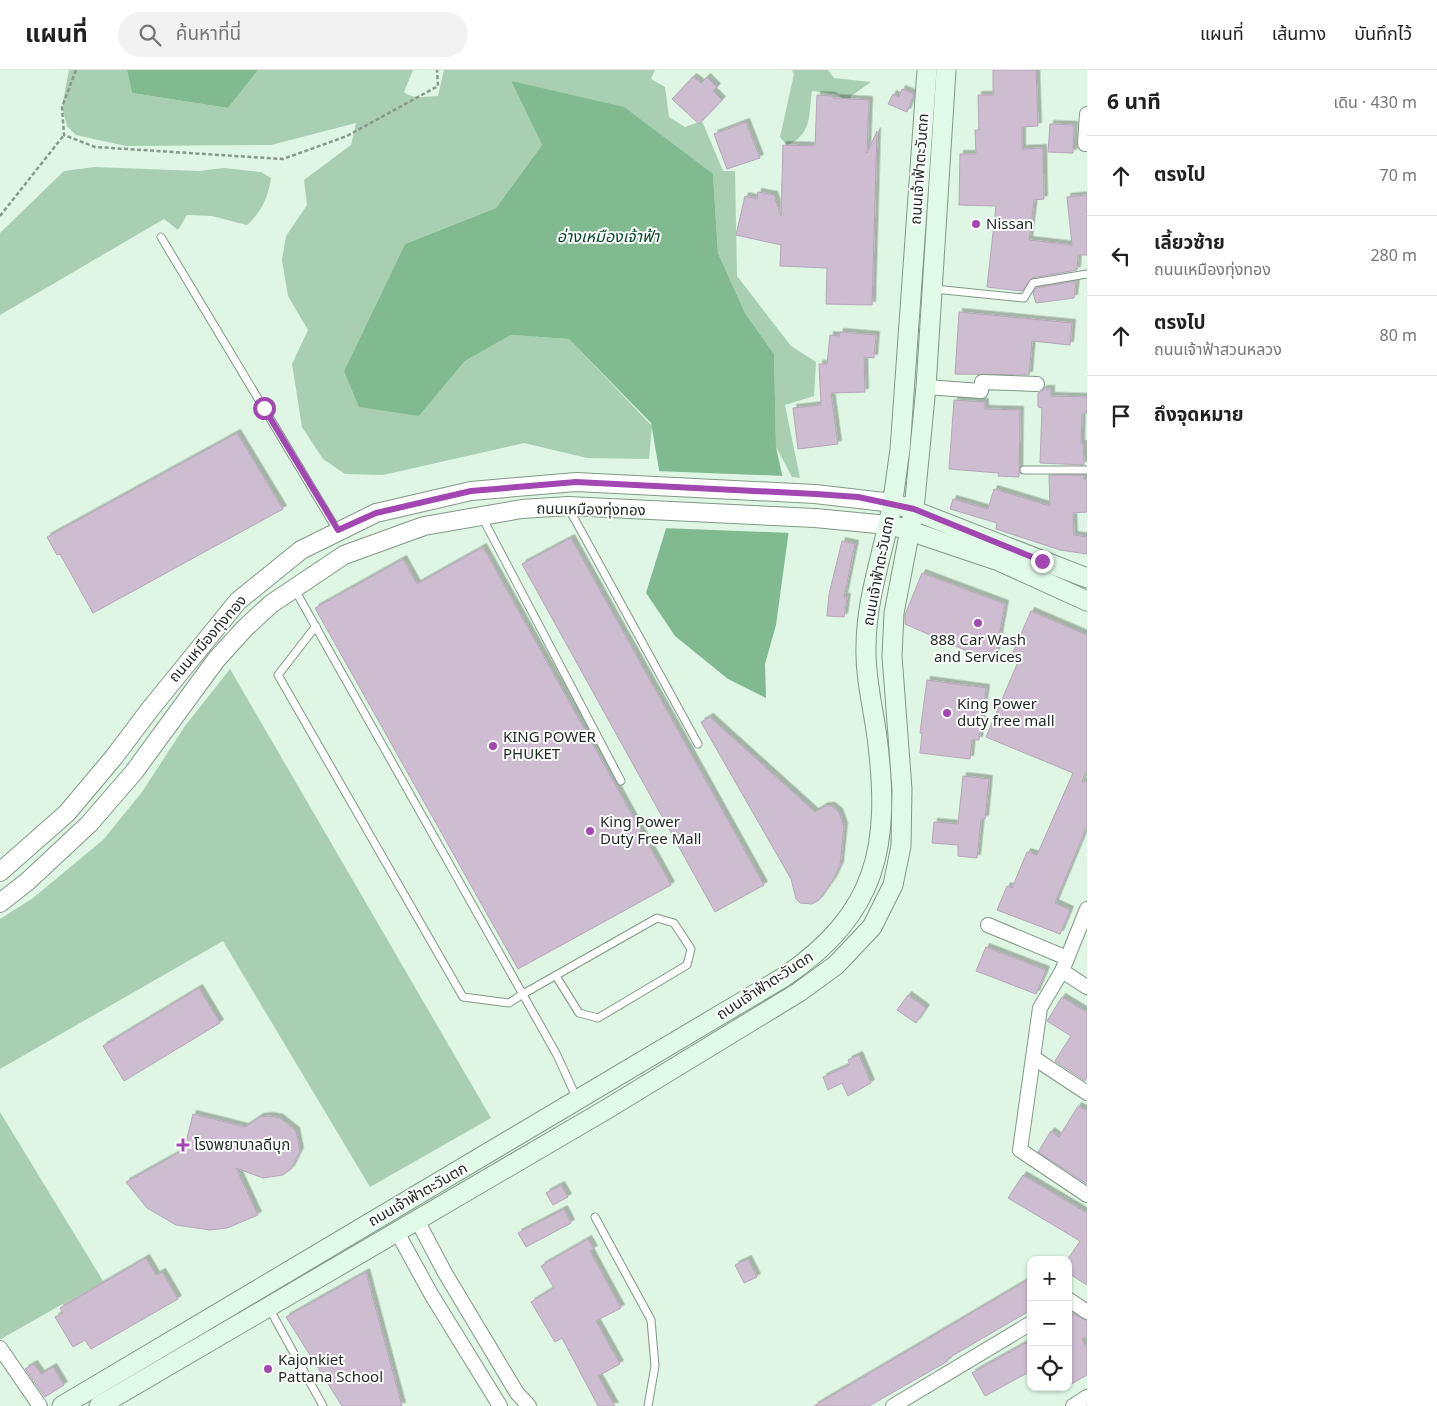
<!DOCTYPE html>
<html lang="th">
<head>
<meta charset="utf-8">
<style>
  body { margin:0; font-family:Georgia,"Noto Sans Thai",serif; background:#f2f2f2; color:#222 }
  .controls { position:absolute; right:15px; bottom:15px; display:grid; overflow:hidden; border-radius:10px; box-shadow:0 1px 4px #0004 }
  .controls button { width:45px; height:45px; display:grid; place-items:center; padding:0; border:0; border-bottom:1px solid #e0e0e0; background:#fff; color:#222; font:25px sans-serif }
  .stop { position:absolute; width:15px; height:15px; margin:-11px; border:4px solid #a247b2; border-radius:50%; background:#fff }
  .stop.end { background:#a247b2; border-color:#fff; box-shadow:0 1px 5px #0008 }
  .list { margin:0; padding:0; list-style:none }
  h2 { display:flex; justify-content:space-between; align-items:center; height:65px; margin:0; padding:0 20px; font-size:21px }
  h2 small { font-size:16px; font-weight:400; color:#767676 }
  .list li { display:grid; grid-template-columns:32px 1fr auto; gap:15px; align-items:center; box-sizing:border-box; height:80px; padding:0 20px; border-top:1px solid #e0e0e0 }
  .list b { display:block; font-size:19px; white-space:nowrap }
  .list p { margin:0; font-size:16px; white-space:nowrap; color:#767676 }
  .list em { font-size:16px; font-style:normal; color:#767676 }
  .icon { flex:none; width:28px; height:28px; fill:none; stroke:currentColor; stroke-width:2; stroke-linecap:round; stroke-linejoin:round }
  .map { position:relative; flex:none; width:1087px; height:1336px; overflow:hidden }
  header { display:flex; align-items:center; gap:30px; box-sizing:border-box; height:70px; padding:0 25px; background:#fff; border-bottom:1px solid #e0e0e0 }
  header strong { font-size:24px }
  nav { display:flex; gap:28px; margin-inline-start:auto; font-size:18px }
  .search { width:350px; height:45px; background:#f2f2f2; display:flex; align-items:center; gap:12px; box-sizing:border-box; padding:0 18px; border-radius:28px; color:#767676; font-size:19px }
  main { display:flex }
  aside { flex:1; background:#fff }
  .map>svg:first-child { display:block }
</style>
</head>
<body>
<header>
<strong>แผนที่</strong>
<div class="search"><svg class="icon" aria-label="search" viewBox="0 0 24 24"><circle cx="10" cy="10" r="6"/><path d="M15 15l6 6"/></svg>ค้นหาที่นี่</div>
<nav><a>แผนที่</a><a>เส้นทาง</a><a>บันทึกไว้</a></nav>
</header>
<main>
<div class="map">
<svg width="1087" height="1336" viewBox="0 0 1087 1336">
  <defs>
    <filter id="shadow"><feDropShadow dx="3.5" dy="-3.5" stdDeviation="0" flood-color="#0004"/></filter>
  </defs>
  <rect width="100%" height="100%" fill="#def6e3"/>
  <g fill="#a8cfb1">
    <path d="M69,0H127L132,23L228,38L258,0H413L404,22C413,30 427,26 438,26L444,0H655L651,9L665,17L669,47L685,57L702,51L723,101H735L737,206L791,276L816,292L814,326L785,335L800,408L792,407L776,377L774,284L745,243L718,183L713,104L511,11L542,75L496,138L405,174L344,301L419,346L465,291L511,265L569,269L652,356L649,389L587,388L524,373L383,405L345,404L323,389L302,357L292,294L308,260L288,226L282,190L286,166L307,135L304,110L351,75L356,53L271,75L126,76L76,65L67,56L62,37Z"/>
    <path d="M792,0H828L834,8L871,12L851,26L849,32L835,24L812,21C808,47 813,62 787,76L780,67L794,4Z"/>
    <path d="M94,97L199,101L224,98L261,102L271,108C268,128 262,141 247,155L212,146L187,145L178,160L164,149L0,245V163L64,101Z"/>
    <polygon points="230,599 491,1048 370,1117 223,871 0,999 0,849 33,828 103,770 142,722 185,656"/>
    <polygon points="0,1042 103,1211 1,1269 0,1267"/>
  </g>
  <g fill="#81b990">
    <polygon points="127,0 258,0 228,38 132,23"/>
    <polygon points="511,11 624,37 713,104 718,183 745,243 774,284 776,377 791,445 776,555 765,594 766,628 728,609 675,566 646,523 668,452 651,353 569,269 511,265 465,291 419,346 359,337 344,301 405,174 496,138 542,75"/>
  </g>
  <polygon fill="#def6e3" points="656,401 785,406 793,445 791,463 663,458 665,451"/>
  <g fill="#cebcd1" stroke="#b6a5b9" filter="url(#shadow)">
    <polygon points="993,0 1036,0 1038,56 1022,57 1022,79 1043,78 1044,129 1034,130 1029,170 1072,175 1067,127 1087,125 1087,185 1078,185 1077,200 1032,208 1022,221 987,217 996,136 959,135 960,84 976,84 975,60 979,60 978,25 993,25"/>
    <polygon points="693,7 701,13 707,7 717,17 713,21 722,30 699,54 672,29"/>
    <polygon points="902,19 914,24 907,42 888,34 893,24 899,27"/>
    <polygon points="817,25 833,26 833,28 869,30 867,83 877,61 872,235 826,234 827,198 780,196 781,175 736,165 745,126 757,129 758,122 774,125 781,146 783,75 815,76"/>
    <polygon points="746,52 760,88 727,99 714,64"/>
    <polygon points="1050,54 1074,55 1073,83 1048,82"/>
    <polygon points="1076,211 1074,228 1036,233 1033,223 1036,218"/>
    <polygon points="959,242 1072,253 1070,275 1032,271 1029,305 955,304"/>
    <polygon points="840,262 876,265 874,288 864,287 865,322 831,323 838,374 798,379 793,338 821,335 819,294 827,294 830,265 839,266"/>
    <polygon points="1044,319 1051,319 1051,326 1087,327 1087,343 1082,343 1081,374 1083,374 1084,395 1040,393 1042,338 1038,337 1038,323"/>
    <polygon points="954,330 985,332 985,339 1020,340 1019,407 998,406 999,403 949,399"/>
    <polygon points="237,363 283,439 93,543 60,484 57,485 47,467"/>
    <polygon points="1049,405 1084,405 1084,410 1087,409 1087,442 1073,443 1074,465 1087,467 1087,484 1060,480 996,459 997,453 950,439 953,429 988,439 994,419 1050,436"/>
    <polygon points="571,468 764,815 715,842 522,494"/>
    <polygon points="842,471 855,474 844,527 847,527 844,547 827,546 829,524"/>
    <polygon points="483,477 671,815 518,899 315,538 403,489 417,514"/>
    <polygon points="922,503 1005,534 996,583 992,592 905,554 905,545"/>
    <polygon points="1031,541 1087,565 1087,700 1082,711 1087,713 1087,756 1055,833 1070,840 1060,864 997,840 1007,816 1012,818 1027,782 1037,785 1073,703 986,667 1018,592 1010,589"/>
    <polygon points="927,610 986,618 979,670 972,670 970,689 920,683 922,663 920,663"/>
    <polygon points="710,647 815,742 825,736 832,736 839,742 844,756 840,795 833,810 819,830 812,834 800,833 796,829 791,809 701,652"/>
    <polygon points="963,706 989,709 985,749 981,749 977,788 958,786 958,775 932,773 934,752 958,754"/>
    <polygon points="986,877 1046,900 1036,924 976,901"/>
    <polygon points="199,918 220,953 124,1011 103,976"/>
    <polygon points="908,925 926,938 916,953 897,940"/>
    <polygon points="1062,927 1087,942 1087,1007 1085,1011 1055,991 1071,966 1047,951"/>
    <polygon points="859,985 871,1013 848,1026 842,1013 828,1020 823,1007 850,995 848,990"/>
    <polygon points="1078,1036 1087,1041 1087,1114 1038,1082 1051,1061 1059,1067"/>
    <polygon points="193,1044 245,1057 260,1047 270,1046 280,1048 296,1061 300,1081 291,1099 283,1105 263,1108 236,1098 258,1145 227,1158 210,1160 176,1155 147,1138 126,1112 184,1080"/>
    <polygon points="1023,1105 1087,1143 1087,1215 1068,1203 1068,1189 1080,1171 1008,1128"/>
    <polygon points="561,1115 568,1127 553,1135 546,1123"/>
    <polygon points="564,1139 571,1153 526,1177 518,1163"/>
    <polygon points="588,1169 594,1179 590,1181 621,1238 596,1251 620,1294 598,1306 615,1336 598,1336 562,1268 555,1272 531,1232 554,1218 541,1196"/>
    <polygon points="146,1188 156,1205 162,1202 178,1229 91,1279 85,1270 73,1277 55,1247 63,1243 60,1238"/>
    <polygon points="748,1189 757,1207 744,1213 735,1195"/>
    <polygon points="366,1202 402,1336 342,1336 286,1247"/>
    <polygon points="1031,1208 1031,1240 947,1289 948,1291 869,1336 814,1336"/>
    <polygon points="1074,1244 1087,1251 1087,1266 1082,1269 1087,1278 1087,1305 1068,1316 1068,1247"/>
    <polygon points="1031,1270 1031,1301 985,1326 972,1303"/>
    <polygon points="34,1294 41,1304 53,1297 64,1315 45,1327 25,1299"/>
  </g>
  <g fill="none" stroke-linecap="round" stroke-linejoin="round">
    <g stroke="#819887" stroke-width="9">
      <g id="service">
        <polyline points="161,167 337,460"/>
        <polyline points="934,219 1024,228 1033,213 1087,204"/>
        <polyline points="1024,400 1087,400"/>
        <polyline points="568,437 698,674"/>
        <polyline points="482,447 621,711"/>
        <polyline points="295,520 557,985 577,1029"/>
        <polyline points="316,556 278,605 463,927 509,933 523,924 657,848 674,853 691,879 687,895 598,948 579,943 556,906"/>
        <polyline points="595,1147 651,1250 655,1296 648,1336"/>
        <polyline points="269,1238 323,1336"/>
      </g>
    </g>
    <g stroke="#819887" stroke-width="16">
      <g id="minor">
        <polyline points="1087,44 1085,74 1087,74"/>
        <polyline points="926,317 981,321 982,312 1037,314"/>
        <polyline points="1087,839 1062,901 1040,938 1020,1080 1087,1125"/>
        <polyline points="988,855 1067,888"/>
        <polyline points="1062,901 1087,917"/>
        <polyline points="1034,988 1087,1023"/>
        <polyline points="417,1150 445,1203 517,1323 529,1336"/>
        <polyline points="397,1162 431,1224 500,1336"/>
        <polyline points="1068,1229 1087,1242"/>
        <polyline points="0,1278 40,1336"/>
        <polyline points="893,1336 1031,1253"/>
        <polyline points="1073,1336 1087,1327"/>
      </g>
    </g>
    <g stroke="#819887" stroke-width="20">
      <g id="tertiary">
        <polyline points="0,802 67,743 114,687 151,638 238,531 301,480 376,443 471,421 576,412 815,424 893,433"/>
        <polyline points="0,833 28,811 89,754 134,702 216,590 245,558 271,534 344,485 424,456 522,439 568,436 815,448 888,455"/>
      </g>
    </g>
    <g stroke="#819887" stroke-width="21">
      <g id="secondary">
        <polyline points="902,436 1087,508"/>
        <polyline points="898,457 999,491 1087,531"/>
        <path d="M62,1336L784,907C878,843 891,776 877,667C873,637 865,607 866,577C866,535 879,495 888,455C894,430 896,405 900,380L927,0"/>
        <polyline points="99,1336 607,1039 799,922 836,895 872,857 893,815 901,776 902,719 892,586 894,543 914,439 926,317 946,0"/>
      </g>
    </g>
    <g stroke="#88998c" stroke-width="2.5" stroke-dasharray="4 2.5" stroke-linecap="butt">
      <polyline points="76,0 62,37 64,65 95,77 283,89 347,66 438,16 437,0"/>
      <polyline points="0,146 64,65"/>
    </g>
    <use href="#service" stroke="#fff" stroke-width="7"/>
    <use href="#minor" stroke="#fff" stroke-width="14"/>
    <use href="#tertiary" stroke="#fff" stroke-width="18"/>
    <use href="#secondary" stroke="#e1fae8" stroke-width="19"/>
  </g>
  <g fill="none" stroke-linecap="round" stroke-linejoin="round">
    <polyline stroke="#a247b2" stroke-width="6" points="264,338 338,460 376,443 471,421 576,412 816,424 858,427 914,439 1042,491"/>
  </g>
  <g fill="#a247b2" stroke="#fff" stroke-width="2">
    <circle cx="976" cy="154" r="5"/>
    <circle cx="978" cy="553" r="5"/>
    <circle cx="947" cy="643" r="5"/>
    <circle cx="493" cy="676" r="5"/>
    <circle cx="590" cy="761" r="5"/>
    <path d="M180.5 1067.5h5v5h5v5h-5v5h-5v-5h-5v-5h5z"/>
    <circle cx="268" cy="1299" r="5"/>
  </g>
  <g text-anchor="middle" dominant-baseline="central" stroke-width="4" stroke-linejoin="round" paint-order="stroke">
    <g font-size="15" fill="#1e2720" stroke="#fff">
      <text transform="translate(920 99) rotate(-86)">ถนนเจ้าฟ้าตะวันตก</text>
      <text transform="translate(591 440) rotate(1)">ถนนเหมืองทุ่งทอง</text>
      <text transform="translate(879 501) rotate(-79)">ถนนเจ้าฟ้าตะวันตก</text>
      <text transform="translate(208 569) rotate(-49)">ถนนเหมืองทุ่งทอง</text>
      <text transform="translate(765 916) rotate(-33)">ถนนเจ้าฟ้าตะวันตก</text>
      <text transform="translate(418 1125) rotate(-30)">ถนนเจ้าฟ้าตะวันตก</text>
    </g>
    <g font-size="15" fill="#1e2720" stroke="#fff" text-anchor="start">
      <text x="986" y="154">Nissan</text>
      <text x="978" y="570" text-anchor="middle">888 Car Wash<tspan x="978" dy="17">and Services</tspan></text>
      <text x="957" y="634">King Power<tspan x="957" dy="17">duty free mall</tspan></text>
      <text x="503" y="667">KING POWER<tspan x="503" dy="17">PHUKET</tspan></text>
      <text x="600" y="752">King Power<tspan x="600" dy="17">Duty Free Mall</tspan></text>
      <text x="194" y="1075">โรงพยาบาลดีบุก</text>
      <text x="278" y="1290">Kajonkiet<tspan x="278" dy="17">Pattana School</tspan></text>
    </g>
    <g font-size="16" font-style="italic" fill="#034923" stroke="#fff">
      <text x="608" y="167">อ่างเหมืองเจ้าฟ้า</text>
    </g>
  </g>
</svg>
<div class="controls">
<button>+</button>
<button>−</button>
<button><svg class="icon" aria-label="locate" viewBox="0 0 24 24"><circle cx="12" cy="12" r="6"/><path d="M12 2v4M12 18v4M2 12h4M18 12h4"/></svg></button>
</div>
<div class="stop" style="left:264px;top:338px"></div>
<div class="stop end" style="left:1042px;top:491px"></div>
</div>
<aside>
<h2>6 นาที<small>เดิน · 430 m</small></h2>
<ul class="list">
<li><svg class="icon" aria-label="ahead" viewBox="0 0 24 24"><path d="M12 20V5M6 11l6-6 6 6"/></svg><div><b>ตรงไป</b></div><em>70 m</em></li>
<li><svg class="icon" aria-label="left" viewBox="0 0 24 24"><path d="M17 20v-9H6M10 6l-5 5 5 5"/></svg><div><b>เลี้ยวซ้าย</b><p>ถนนเหมืองทุ่งทอง</p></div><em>280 m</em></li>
<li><svg class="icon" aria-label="ahead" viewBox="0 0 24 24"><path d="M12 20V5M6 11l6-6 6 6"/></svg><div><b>ตรงไป</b><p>ถนนเจ้าฟ้าสวนหลวง</p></div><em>80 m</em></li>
<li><svg class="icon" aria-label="arrive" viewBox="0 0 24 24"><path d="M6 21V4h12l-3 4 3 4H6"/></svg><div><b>ถึงจุดหมาย</b></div></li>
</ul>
</aside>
</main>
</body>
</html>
